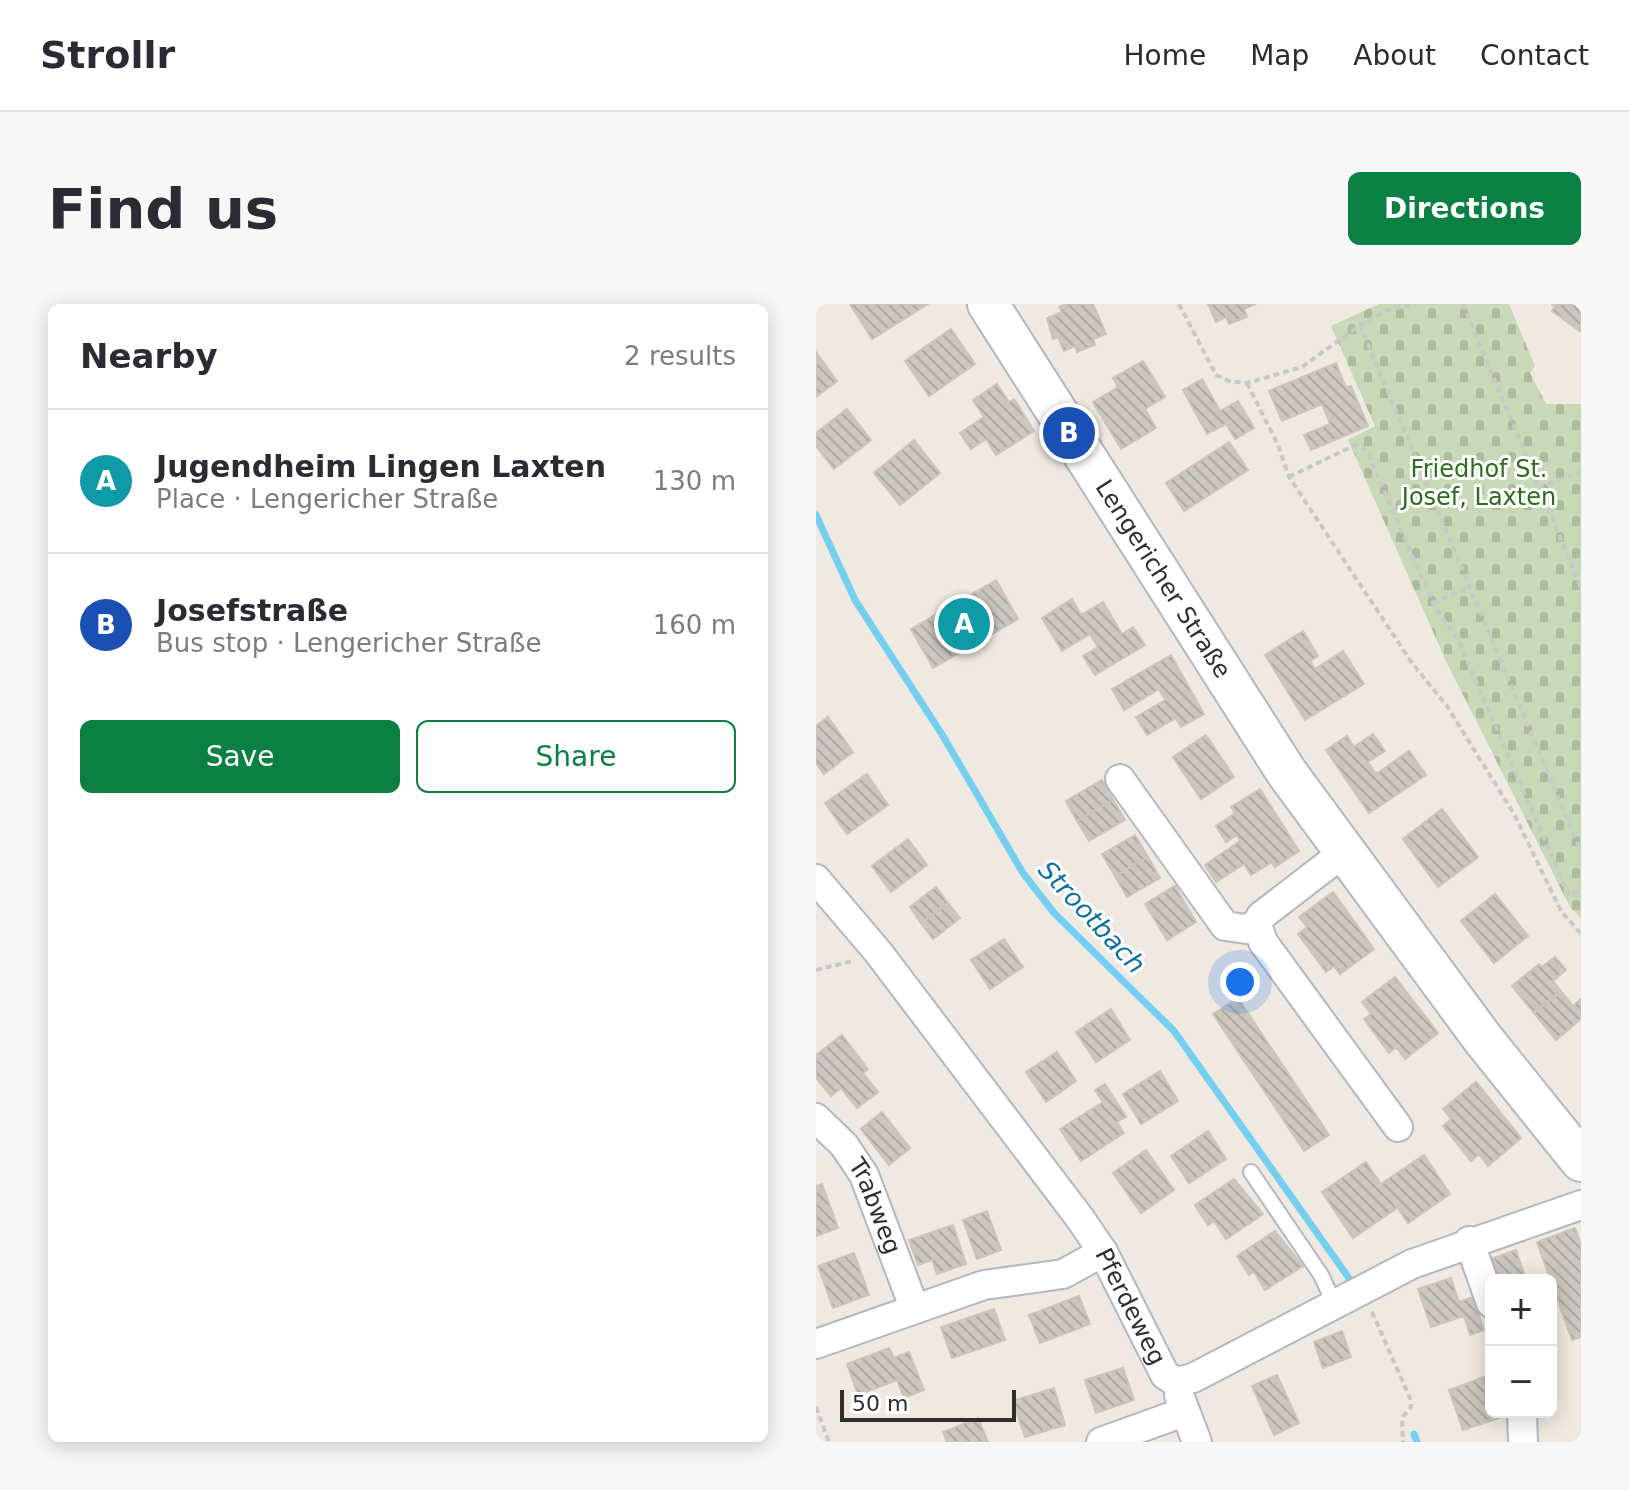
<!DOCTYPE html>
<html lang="en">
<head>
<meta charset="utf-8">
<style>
  body { margin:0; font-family:"DejaVu Sans",sans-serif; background:#f7f7f7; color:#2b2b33 }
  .controls { position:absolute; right:24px; bottom:24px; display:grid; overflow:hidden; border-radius:12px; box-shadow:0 4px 20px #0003 }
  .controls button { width:72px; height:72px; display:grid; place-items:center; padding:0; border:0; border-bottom:2px solid #e1e1e2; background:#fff; color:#2b2b33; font:40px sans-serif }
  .scale { position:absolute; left:24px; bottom:20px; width:176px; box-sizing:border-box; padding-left:8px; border:4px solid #2e2e2e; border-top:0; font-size:22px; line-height:28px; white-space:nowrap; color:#2e2e2e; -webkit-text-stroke:6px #fff; paint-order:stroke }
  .you { position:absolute; left:424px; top:678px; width:28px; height:28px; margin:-20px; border:6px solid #fff; border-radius:50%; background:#1a73e8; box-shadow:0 0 0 12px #1a73e833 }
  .badge { display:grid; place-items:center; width:52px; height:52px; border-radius:50%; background:#0b8043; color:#fff; font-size:26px; font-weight:700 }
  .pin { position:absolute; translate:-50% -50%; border:4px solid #fff; box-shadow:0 2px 8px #0006 }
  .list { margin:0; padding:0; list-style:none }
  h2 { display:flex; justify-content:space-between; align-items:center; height:104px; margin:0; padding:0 32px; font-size:34px }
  h2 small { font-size:26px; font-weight:400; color:#7c7c81 }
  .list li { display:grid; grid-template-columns:52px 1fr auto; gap:24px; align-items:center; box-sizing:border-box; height:144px; padding:0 32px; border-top:2px solid #e1e1e2 }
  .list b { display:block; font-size:30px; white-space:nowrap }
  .list p { margin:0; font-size:26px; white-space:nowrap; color:#7c7c81 }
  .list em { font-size:26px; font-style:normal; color:#7c7c81 }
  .actions { display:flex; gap:16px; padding:24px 32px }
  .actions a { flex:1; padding:18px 0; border:2px solid #0b8043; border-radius:12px; text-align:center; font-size:28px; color:#0b8043 }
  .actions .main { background:#0b8043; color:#fff }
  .map { position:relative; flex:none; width:765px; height:1138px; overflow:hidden; border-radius:12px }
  header { display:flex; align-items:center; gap:48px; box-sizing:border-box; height:112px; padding:0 40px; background:#fff; border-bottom:2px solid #e1e1e2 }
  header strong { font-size:38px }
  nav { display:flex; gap:44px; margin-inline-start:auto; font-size:28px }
  .intro { display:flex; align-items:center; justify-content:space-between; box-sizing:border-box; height:192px; padding:0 48px }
  h1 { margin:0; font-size:56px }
  .button { padding:20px 36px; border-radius:12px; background:#0b8043; color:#fff; font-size:28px; font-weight:700 }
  main { display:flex; gap:48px; padding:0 48px }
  aside { flex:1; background:#fff; border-radius:12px; box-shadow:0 4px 20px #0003 }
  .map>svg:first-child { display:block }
</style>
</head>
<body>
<header>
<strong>Strollr</strong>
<nav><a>Home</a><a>Map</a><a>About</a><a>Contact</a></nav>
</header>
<div class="intro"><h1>Find us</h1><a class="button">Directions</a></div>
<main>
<aside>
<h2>Nearby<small>2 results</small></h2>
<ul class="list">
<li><span class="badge" style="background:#0f9aa8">A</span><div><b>Jugendheim Lingen Laxten</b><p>Place · Lengericher Straße</p></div><em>130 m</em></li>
<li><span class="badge" style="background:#1a4fb4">B</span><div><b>Josefstraße</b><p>Bus stop · Lengericher Straße</p></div><em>160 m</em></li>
</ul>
<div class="actions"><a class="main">Save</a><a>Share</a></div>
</aside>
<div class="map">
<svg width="765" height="1138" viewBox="0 0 765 1138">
  <defs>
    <pattern id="cemetery-stones" width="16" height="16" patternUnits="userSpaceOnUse" patternTransform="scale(2)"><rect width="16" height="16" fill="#c8d9b8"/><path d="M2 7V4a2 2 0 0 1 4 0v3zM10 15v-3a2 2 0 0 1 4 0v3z" fill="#acbb9e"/></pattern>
    <pattern id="building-back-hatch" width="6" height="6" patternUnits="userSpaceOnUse" patternTransform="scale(2)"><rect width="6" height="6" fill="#cbc7bf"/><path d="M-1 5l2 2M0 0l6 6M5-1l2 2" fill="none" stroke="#afaba4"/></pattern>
  </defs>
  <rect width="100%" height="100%" fill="#efe9e1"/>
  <polygon fill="url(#cemetery-stones)" points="563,0 693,0 719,62 714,69 730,100 765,100 765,614 754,603 629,355 532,136 559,122 515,22"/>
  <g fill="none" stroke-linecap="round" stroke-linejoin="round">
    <g stroke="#75cff0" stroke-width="7">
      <polyline points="0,211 39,296 127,432 207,569 238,609 358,727 535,977"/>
      <polyline points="598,1130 601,1138"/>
    </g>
  </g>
  <g fill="url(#building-back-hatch)" stroke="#cbc5ba" stroke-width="2">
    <polygon points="34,0 112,0 56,35"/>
    <polygon points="250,0 277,0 290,30 277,35 279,41 261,48 259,42 248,47 242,33 237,35 231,14 246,8 243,3"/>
    <polygon points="392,0 440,0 428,5 431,13 413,20 410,13 400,18"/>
    <polygon points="736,0 765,0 765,28 736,7 739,3"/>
    <polygon points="135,25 159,60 113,92 89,57"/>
    <polygon points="0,48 21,77 0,93"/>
    <polygon points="327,57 349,93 329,105 340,124 305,145 277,98 302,83 297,74"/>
    <polygon points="520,59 530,84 535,82 552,122 495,146 488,131 514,120 506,100 466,117 453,87"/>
    <polygon points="386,75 404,107 422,97 438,124 419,135 410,120 391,130 367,86"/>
    <polygon points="181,80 193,98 198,95 218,127 180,151 170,135 155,145 144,129 168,113 157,96"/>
    <polygon points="31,105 55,136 18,165 0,142 0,129"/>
    <polygon points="98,136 124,169 84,201 58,169"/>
    <polygon points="413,138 432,166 368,207 350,179"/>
    <polygon points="180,276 202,315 117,364 95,325"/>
    <polygon points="256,295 265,311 287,298 306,330 317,323 329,341 279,371 267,352 282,343 274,330 246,347 226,314"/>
    <polygon points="487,327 502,352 494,357 499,365 527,347 548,380 489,416 449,351"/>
    <polygon points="355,351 388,410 365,423 360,414 331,431 320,413 349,396 343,385 308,406 296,385"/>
    <polygon points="12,413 37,448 8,470 0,459 0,422"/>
    <polygon points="557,430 569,447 552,458 560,470 593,447 610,471 553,509 510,446 531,432 538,443"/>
    <polygon points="390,431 418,473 385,495 357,453"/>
    <polygon points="51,470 72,501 31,530 9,499"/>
    <polygon points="286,476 297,496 261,517 250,497"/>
    <polygon points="444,485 483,547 459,563 456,558 435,571 428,560 400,578 389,561 424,537 421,531 410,538 400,522 419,509 415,503"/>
    <polygon points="297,496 309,516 273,537 261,517"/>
    <polygon points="626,505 662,553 622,583 587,535"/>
    <polygon points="319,531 332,553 299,572 286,550"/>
    <polygon points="92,535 111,561 75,588 56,562"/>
    <polygon points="332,553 344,574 311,593 299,572"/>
    <polygon points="359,582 380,618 351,636 329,600"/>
    <polygon points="120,583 132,599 105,619 94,603"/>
    <polygon points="517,588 558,645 524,670 518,662 510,668 482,630 491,623 483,613"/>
    <polygon points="679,590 712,632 678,659 645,617"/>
    <polygon points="132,599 144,614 117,635 105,619"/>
    <polygon points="188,635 207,663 174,685 155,656"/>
    <polygon points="739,653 750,666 737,677 745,687 718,709 696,682 723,660 726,663"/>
    <polygon points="579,673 622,729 589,755 580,743 573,749 548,715 555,710 546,698"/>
    <polygon points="745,687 757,702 765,695 765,715 740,736 718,709"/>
    <polygon points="422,694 513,831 488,847 397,710"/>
    <polygon points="295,705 314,736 280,758 260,728"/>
    <polygon points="26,731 52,765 47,769 62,788 41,804 25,784 15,792 0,774 0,751"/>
    <polygon points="241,748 260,777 230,798 210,768"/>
    <polygon points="344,767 362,797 325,820 307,790"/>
    <polygon points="660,778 705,834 672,862 663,850 655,857 627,822 635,815 627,805"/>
    <polygon points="289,780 310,813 301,818 308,829 265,857 244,825 287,798 279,786"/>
    <polygon points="66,808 94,844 73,861 45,825"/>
    <polygon points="392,827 410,855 373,879 355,852"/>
    <polygon points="330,846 358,886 325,909 297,869"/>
    <polygon points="608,851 634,890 592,919 565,880"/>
    <polygon points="550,858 581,904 537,934 506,888"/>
    <polygon points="418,875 447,910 410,935 398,917 392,921 379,901"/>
    <polygon points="6,880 22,924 0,932 0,882"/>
    <polygon points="171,907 185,946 161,955 147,916"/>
    <polygon points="137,921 150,960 121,970 116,956 102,961 93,936"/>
    <polygon points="759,924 765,941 765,1033 756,1036 721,938"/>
    <polygon points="459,927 487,962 449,986 438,968 433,971 421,952"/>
    <polygon points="700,946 710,976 682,976 675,955"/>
    <polygon points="38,949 53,991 17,1004 2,962"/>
    <polygon points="635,974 643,998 657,993 668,1026 654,1031 648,1012 615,1023 602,985"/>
    <polygon points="263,992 274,1020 224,1039 213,1011"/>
    <polygon points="178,1005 189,1036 136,1054 125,1023"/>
    <polygon points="526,1027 535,1053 507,1064 498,1038"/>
    <polygon points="73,1044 78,1054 93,1048 108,1086 88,1094 81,1076 42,1091 31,1060"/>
    <polygon points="307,1064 318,1096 280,1109 269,1076"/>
    <polygon points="461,1071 483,1119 458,1131 436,1082"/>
    <polygon points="668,1073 675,1092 675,1108 681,1108 683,1114 647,1126 633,1086"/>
    <polygon points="238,1084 249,1121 209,1133 197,1097"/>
    <polygon points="162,1114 172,1138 131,1138 127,1128"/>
  </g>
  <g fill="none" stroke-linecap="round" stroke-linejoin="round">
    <g stroke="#b4b7c1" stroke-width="18">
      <polyline id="service" points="435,868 505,971 519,1001"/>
    </g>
    <g stroke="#b4b7c1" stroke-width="32">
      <g id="minor">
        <polyline points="304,475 409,622 430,625 441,620"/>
        <polyline points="527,549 445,612 441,620 447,638 582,823"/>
        <path id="s1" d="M0,575L62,648L263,913L287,948L349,1071L360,1078L377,1074L596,960L765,901"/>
        <path id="s2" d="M0,814L28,841L48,871L98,1003"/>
        <polyline points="653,937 675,999"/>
        <polyline points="0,1040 168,981 247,970 287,948"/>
        <polyline points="363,1091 381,1138"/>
        <polyline points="706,1108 707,1138"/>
        <polyline points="285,1138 368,1108"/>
      </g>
    </g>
    <g stroke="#b4b7c1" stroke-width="44">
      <g id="secondary">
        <path id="s3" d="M172,0L471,469L667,735L765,857"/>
      </g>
    </g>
    <g stroke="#c9c9c9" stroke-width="4" stroke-dasharray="6 4" stroke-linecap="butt">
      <polyline points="363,0 400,71 413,77 431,79 486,63 544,21 571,6 599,0"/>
      <polyline points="647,0 765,284"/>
      <polyline points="544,21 765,548"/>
      <polyline points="431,79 462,141 473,173 596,359 631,402 698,510 745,607 765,630"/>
      <polyline points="473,173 539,141 548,144 553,152 617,299 644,340 753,592 765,586"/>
      <polyline points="722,183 765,168"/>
      <polyline points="617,299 653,283"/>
      <polyline points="0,666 37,657"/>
      <polyline points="556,1008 594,1094 595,1103 586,1114 587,1138"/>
      <polyline points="0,1103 13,1138"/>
    </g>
    <use href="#service" stroke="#fff" stroke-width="14"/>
    <use href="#minor" stroke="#fff" stroke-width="28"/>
    <use href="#secondary" stroke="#fff" stroke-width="40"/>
  </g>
  <g text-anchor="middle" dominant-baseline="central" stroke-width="6" stroke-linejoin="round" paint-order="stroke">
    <g font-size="24" fill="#2c6e1b" stroke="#fff">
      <text x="663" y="165">Friedhof St.<tspan x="663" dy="28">Josef, Laxten</tspan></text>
    </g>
    <g font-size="24" fill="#2e2e2e" stroke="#fff">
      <text stroke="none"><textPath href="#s3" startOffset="326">Lengericher Straße</textPath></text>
      <text stroke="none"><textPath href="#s2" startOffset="108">Trabweg</textPath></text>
      <text stroke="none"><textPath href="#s1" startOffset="532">Pferdeweg</textPath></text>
    </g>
    <g font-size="26" font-style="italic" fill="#0d6fa3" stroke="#fff">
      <text transform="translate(276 613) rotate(47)">Strootbach</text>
    </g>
  </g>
</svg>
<div class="controls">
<button>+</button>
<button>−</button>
</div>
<div class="scale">50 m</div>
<div class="you"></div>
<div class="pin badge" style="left:148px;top:320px;background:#0f9aa8">A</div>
<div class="pin badge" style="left:253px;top:129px;background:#1a4fb4">B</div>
</div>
</main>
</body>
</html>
